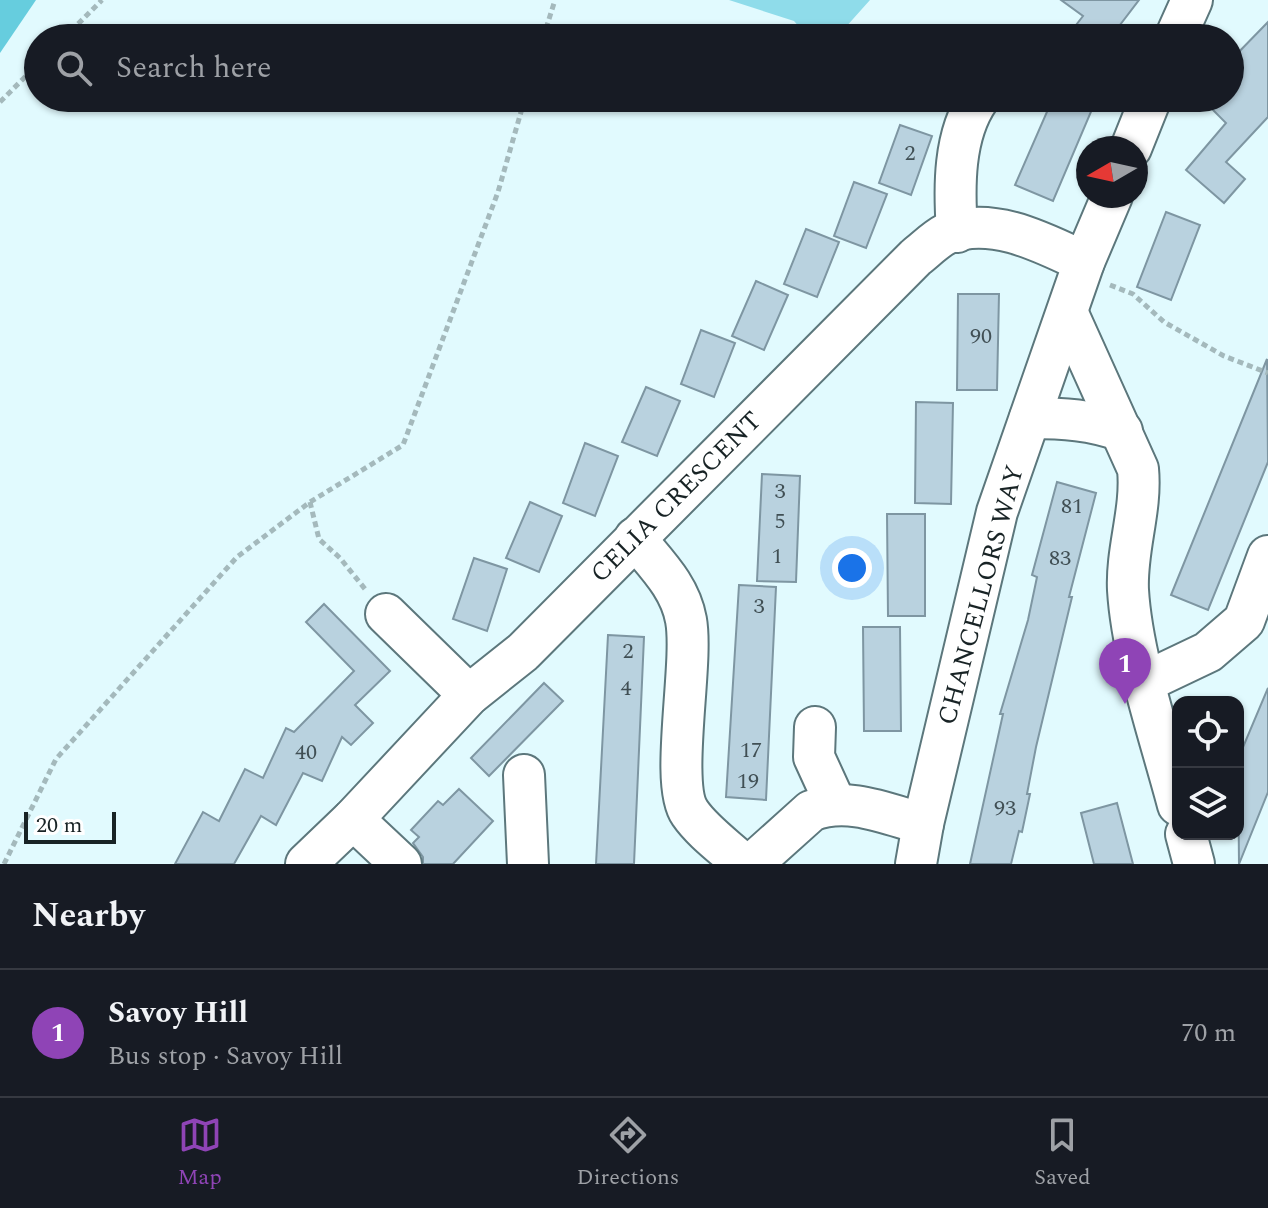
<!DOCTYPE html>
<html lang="en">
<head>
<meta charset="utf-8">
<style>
  body { margin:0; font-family:Spectral,serif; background:#242831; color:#f1f3f6 }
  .controls { position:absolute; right:24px; bottom:24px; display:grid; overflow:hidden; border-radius:16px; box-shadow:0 2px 6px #0004 }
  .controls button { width:72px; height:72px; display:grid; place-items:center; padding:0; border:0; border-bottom:2px solid #363941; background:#171b24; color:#f1f3f6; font:40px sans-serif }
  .compass { position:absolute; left:1076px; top:136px; width:72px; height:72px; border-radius:50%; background:#171b24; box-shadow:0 2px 6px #0004; rotate:261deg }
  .scale { position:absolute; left:24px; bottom:20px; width:92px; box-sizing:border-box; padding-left:8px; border:4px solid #182325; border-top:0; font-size:22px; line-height:28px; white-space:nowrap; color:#182325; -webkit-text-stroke:6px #fff; paint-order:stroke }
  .you { position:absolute; left:852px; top:568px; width:28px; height:28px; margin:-20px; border:6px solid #fff; border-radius:50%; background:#1a73e8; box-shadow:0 0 0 12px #1a73e833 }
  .badge { display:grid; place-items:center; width:52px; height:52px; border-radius:50%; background:#8f44b6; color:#fff; font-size:26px; font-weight:700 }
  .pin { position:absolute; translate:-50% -66px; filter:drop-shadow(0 2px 4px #0008) }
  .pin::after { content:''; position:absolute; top:42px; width:28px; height:24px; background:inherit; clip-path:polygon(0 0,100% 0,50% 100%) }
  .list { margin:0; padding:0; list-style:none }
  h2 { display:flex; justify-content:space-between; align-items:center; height:104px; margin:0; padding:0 32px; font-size:34px }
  h2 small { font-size:26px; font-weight:400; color:#9ea1a6 }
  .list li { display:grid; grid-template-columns:52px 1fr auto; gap:24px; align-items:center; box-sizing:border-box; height:128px; padding:0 32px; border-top:2px solid #363941 }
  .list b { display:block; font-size:30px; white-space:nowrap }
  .list p { margin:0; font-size:26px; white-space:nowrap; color:#9ea1a6 }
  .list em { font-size:26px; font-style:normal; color:#9ea1a6 }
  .icon { flex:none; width:44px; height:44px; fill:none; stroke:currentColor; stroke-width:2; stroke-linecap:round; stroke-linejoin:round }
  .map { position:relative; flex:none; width:1268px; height:864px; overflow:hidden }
  .search { position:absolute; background:#171b24; box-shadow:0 2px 6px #0004; left:24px; right:24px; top:24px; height:88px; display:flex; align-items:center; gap:20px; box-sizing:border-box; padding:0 28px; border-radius:44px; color:#9ea1a6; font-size:30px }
  .sheet { height:232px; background:#171b24 }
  nav { display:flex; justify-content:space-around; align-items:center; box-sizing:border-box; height:112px; border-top:2px solid #363941; background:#171b24; font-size:22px; color:#9ea1a6 }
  nav a { display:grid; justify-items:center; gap:4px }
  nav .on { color:#8f44b6 }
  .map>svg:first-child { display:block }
</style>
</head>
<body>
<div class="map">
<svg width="1268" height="864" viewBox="0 0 1268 864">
  <rect width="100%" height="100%" fill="#e1fafe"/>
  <polygon fill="#8fdcea" points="729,0 870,0 836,38 809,38 794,21"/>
  <polygon fill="#66cdde" points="0,0 36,0 0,53"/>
  <g fill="#b9d2df" stroke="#7e96a2" stroke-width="2">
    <polygon points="1061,0 1139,0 1110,38 1066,38 1083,16"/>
    <polygon points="1268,22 1268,117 1226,162 1245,179 1224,203 1186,170 1226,123 1210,107 1219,98 1230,98 1230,61"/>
    <polygon points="1053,98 1073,98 1093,107 1053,201 1015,185"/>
    <polygon points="900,125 932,136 911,195 879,183"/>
    <polygon points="854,182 887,194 866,248 834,236"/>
    <polygon points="1166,212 1200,225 1171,300 1137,287"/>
    <polygon points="806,229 839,242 817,297 784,284"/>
    <polygon points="756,281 788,295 764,350 732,336"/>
    <polygon points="958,294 999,294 997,390 957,390"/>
    <polygon points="701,330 735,343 714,397 681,384"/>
    <polygon points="1267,359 1268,462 1208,610 1171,595"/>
    <polygon points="646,387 680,401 657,456 622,442"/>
    <polygon points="916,402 953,403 951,504 915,503"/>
    <polygon points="585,443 618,456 595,516 563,503"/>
    <polygon points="762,474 800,476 796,582 757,581"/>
    <polygon points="1057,482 1096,493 1069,597 1072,597 1036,747 1027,794 1030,794 1022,832 1019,831 1011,864 970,864 1003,714 1000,714 1028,620 1037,577 1032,575"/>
    <polygon points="530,502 562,516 539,572 506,558"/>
    <polygon points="887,514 925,514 925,616 888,616"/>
    <polygon points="474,558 507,569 487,631 453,619"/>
    <polygon points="739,585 776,587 766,800 726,797"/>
    <polygon points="324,604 390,671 355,705 373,723 351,745 342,737 322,781 303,773 276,825 261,816 234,864 175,864 203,812 219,821 245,769 263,778 286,728 294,732 354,671 306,622"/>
    <polygon points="863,627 900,627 901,731 864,731"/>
    <polygon points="608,635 644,637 634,864 596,864"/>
    <polygon points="544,683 563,701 489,776 471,758"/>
    <polygon points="1268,688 1268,792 1239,864 1238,759"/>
    <polygon points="459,789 493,821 453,864 423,864 423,857 413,843 419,837 411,830 438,801 443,805"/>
    <polygon points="1117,803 1133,864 1094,864 1081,813"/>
  </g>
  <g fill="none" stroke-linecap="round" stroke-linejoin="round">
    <g stroke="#5c777c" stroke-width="44">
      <g id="minor">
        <polyline points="1175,38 1192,0"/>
        <polyline points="1131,148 1151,98"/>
        <path d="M957,232C954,188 953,135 979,98"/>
        <path d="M1068,314L1138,469C1142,510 1126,549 1128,590C1132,657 1161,740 1178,805"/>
        <path d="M1030,418C1063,418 1092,420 1122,431"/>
        <path d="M635,538C655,563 680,586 686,620C694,664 669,784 690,813C703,832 726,848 743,864"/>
        <polyline points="386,614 469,695"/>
        <polyline points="1145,682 1208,652 1244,621 1268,556"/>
        <polyline points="815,727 814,757 836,805"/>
        <polyline points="524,775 528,864"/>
        <polyline points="353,819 401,864"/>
        <polyline points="1186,834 1194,864"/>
        <path d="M306,864L353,819L469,695L523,652L916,257C925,250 936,239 946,234C991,215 1044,243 1084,262"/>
        <path d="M752,864L811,811C847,796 887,814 923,824"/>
        <polyline points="916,864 923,824 997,512 1084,262 1112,196"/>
      </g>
    </g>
    <g stroke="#a4b9bc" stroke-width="5" stroke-dasharray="6 4" stroke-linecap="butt">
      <polyline points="64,38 102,0"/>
      <polyline points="543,38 555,0"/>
      <polyline points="0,102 38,64"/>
      <polyline points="1110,285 1133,294 1164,322 1224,356 1268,373"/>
      <polyline points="310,502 319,539 340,558 365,589"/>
      <polyline points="4,864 56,759 237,557 310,502 403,445 498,192 525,98"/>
    </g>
    <use href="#minor" stroke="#fff" stroke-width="40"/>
  </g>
  <g text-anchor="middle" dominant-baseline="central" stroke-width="6" stroke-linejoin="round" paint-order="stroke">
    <g font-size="22" fill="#404f54">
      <text x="910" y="153">2</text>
      <text x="981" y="336">90</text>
      <text x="780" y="491">3</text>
      <text x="1072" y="506">81</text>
      <text x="780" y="521">5</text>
      <text x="777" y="556">1</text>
      <text x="1060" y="558">83</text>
      <text x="759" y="606">3</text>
      <text x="628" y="651">2</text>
      <text x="626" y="688">4</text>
      <text x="751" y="750">17</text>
      <text x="306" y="752">40</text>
      <text x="748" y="781">19</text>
      <text x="1005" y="808">93</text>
    </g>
    <g font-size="26" fill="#182325" stroke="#fff">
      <text transform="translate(676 497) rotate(-45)">CELIA CRESCENT</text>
      <text transform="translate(981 595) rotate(-75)">CHANCELLORS WAY</text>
    </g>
  </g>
</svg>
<div class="controls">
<button><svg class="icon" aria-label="locate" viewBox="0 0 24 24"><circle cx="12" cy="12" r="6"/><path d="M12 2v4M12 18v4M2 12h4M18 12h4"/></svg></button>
<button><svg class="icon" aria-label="layers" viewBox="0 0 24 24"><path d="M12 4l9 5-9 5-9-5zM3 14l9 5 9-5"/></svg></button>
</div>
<svg class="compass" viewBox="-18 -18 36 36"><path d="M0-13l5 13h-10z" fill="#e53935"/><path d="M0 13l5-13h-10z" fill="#9ea1a6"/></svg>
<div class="scale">20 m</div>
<div class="you"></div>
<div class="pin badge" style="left:1125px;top:704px">1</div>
<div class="search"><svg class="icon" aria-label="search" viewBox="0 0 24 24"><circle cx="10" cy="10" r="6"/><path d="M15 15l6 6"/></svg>Search here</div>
</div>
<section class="sheet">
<h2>Nearby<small></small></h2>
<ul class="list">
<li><span class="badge">1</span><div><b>Savoy Hill</b><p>Bus stop · Savoy Hill</p></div><em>70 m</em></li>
</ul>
</section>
<nav>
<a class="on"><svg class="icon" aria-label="map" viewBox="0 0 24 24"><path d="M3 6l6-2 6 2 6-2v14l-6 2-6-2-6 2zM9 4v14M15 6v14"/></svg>Map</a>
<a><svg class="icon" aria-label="directions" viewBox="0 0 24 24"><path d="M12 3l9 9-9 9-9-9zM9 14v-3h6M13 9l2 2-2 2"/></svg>Directions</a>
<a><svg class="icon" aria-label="saved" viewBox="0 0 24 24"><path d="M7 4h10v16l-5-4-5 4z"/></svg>Saved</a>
</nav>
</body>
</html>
